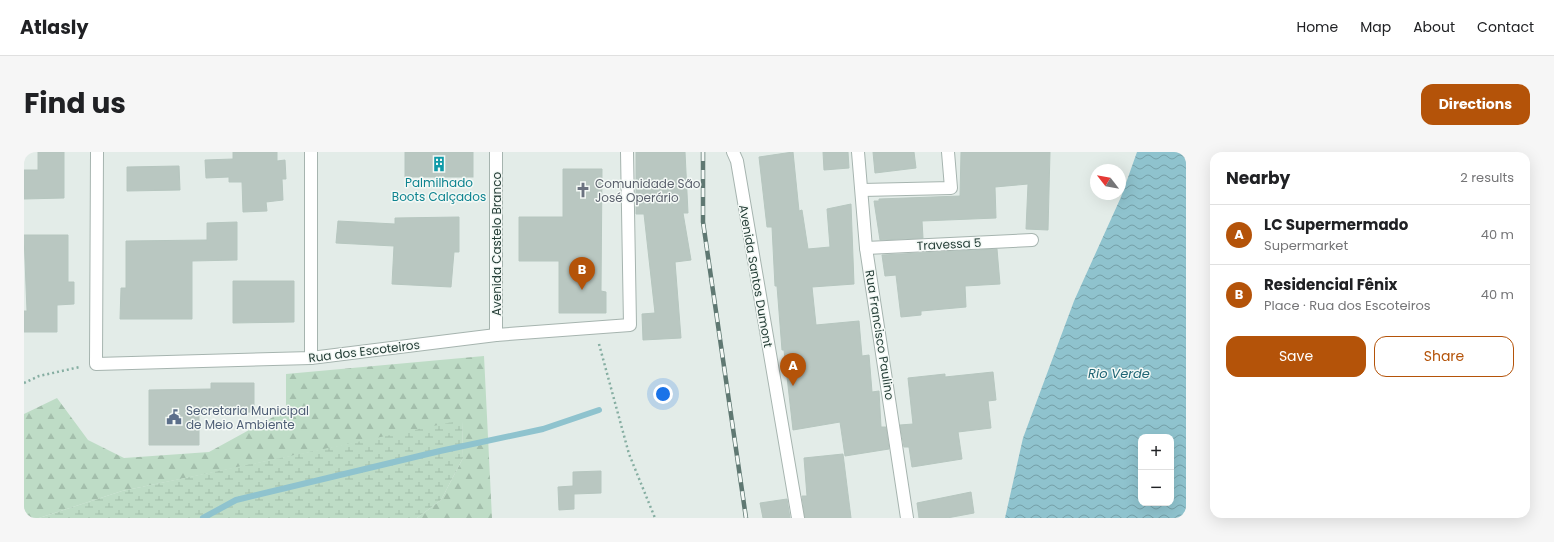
<!DOCTYPE html>
<html lang="en">
<head>
<meta charset="utf-8">
<style>
  body { margin:0; font-family:Poppins,sans-serif; background:#f6f6f6; color:#202124 }
  .controls { position:absolute; right:12px; bottom:12px; display:grid; overflow:hidden; border-radius:8px; box-shadow:0 4px 16px #0002 }
  .controls button { width:36px; height:36px; display:grid; place-items:center; padding:0; border:0; border-bottom:1px solid #e0e0e0; background:#fff; color:#202124; font:20px sans-serif }
  .compass { position:absolute; left:1066px; top:12px; width:36px; height:36px; border-radius:50%; background:#fff; box-shadow:0 4px 16px #0002; rotate:301deg }
  .you { position:absolute; left:639px; top:242px; width:14px; height:14px; margin:-10px; border:3px solid #fff; border-radius:50%; background:#1a73e8; box-shadow:0 0 0 6px #1a73e833 }
  .badge { display:grid; place-items:center; width:26px; height:26px; border-radius:50%; background:#b45309; color:#fff; font-size:13px; font-weight:700 }
  .pin { position:absolute; translate:-50% -33px; filter:drop-shadow(0 1px 2px #0008) }
  .pin::after { content:''; position:absolute; top:21px; width:14px; height:12px; background:inherit; clip-path:polygon(0 0,100% 0,50% 100%) }
  .list { margin:0; padding:0; list-style:none }
  h2 { display:flex; justify-content:space-between; align-items:center; height:52px; margin:0; padding:0 16px; font-size:17px }
  h2 small { font-size:13px; font-weight:400; color:#757577 }
  .list li { display:grid; grid-template-columns:26px 1fr auto; gap:12px; align-items:center; box-sizing:border-box; height:60px; padding:0 16px; border-top:1px solid #e0e0e0 }
  .list b { display:block; font-size:15px; white-space:nowrap }
  .list p { margin:0; font-size:13px; white-space:nowrap; color:#757577 }
  .list em { font-size:13px; font-style:normal; color:#757577 }
  .actions { display:flex; gap:8px; padding:12px 16px }
  .actions a { flex:1; padding:9px 0; border:1px solid #b45309; border-radius:12px; text-align:center; font-size:14px; color:#b45309 }
  .actions .main { background:#b45309; color:#fff }
  .map { position:relative; flex:none; width:1162px; height:366px; overflow:hidden; border-radius:12px }
  header { display:flex; align-items:center; gap:24px; box-sizing:border-box; height:56px; padding:0 20px; background:#fff; border-bottom:1px solid #e0e0e0 }
  header strong { font-size:19px }
  nav { display:flex; gap:22px; margin-inline-start:auto; font-size:14px }
  .intro { display:flex; align-items:center; justify-content:space-between; box-sizing:border-box; height:96px; padding:0 24px }
  h1 { margin:0; font-size:28px }
  .button { padding:10px 18px; border-radius:12px; background:#b45309; color:#fff; font-size:14px; font-weight:700 }
  main { display:flex; gap:24px; padding:0 24px }
  aside { flex:1; background:#fff; border-radius:12px; box-shadow:0 4px 16px #0002 }
  .map>svg:first-child { display:block }
</style>
</head>
<body>
<header>
<strong>Atlasly</strong>
<nav><a>Home</a><a>Map</a><a>About</a><a>Contact</a></nav>
</header>
<div class="intro"><h1>Find us</h1><a class="button">Directions</a></div>
<main>
<div class="map">
<svg width="1162" height="366" viewBox="0 0 1162 366">
  <defs>
    <pattern id="forest-firs" width="22" height="20" patternUnits="userSpaceOnUse"><rect width="22" height="20" fill="#bedcc6"/><path d="M5 1l3.5 6h-7zM16 11l3.5 6h-7z" fill="#a3beab"/></pattern>
    <pattern id="wetland-marsh" width="20" height="14" patternUnits="userSpaceOnUse"><rect width="20" height="14" fill="#bedcc6"/><path d="M1 5h8M5 5V1M11 12h8M15 12V8" fill="none" stroke="#a3beab"/></pattern>
    <pattern id="water-waves" width="16" height="10" patternUnits="userSpaceOnUse"><rect width="16" height="10" fill="#8fc3ce"/><path d="M0 5q4-4 8 0t8 0" fill="none" stroke="#75a0a8"/></pattern>
  </defs>
  <rect width="100%" height="100%" fill="#e3ece8"/>
  <polygon fill="url(#forest-firs)" points="460,204 468,366 393,366 417,348 439,306 438,269 98,339 15,366 0,366 0,262 33,246 64,288 100,306 185,300 262,258 262,222"/>
  <polygon fill="url(#wetland-marsh)" points="438,268 439,306 417,348 393,366 15,366 98,339"/>
  <path fill="url(#water-waves)" fill-rule="evenodd" d="M1113,0H1162V366H981L999,286L1050,149L1097,45ZM1117,285H1147V351H1117Z"/>
  <g fill="none" stroke-linecap="round" stroke-linejoin="round">
    <polyline stroke="#8fc3ce" stroke-width="6" points="179,366 212,348 416,299 519,277 575,258"/>
  </g>
  <g fill="#b9c7c1" stroke="#b6c6bf">
    <polygon points="14,0 40,0 40,46 0,47 0,18 14,18"/>
    <polygon points="209,0 253,0 253,9 261,8 262,27 258,27 259,48 242,50 243,59 219,60 218,30 205,30 205,25 182,26 181,8 209,7"/>
    <rect x="381" y="0" width="68" height="25"/>
    <polygon points="612,0 661,0 664,61 659,61 667,108 651,110 657,186 619,188 618,162 631,161 620,62 612,62"/>
    <polygon points="769,0 775,59 778,58 784,97 806,95 803,57 827,52 830,132 788,135 792,173 835,169 838,204 845,203 848,240 855,239 857,275 862,275 865,297 821,304 816,270 769,278 760,198 758,198 753,134 751,134 748,75 743,75 735,5"/>
    <polygon points="799,0 824,0 825,16 800,18"/>
    <polygon points="849,0 890,0 892,16 851,21"/>
    <polygon points="937,0 1026,0 1024,78 1002,77 1004,32 971,35 972,66 898,69 899,86 856,88 850,49 855,49 855,47 936,44"/>
    <polygon points="155,14 156,38 103,39 103,15"/>
    <polygon points="539,17 578,17 577,139 582,140 582,161 535,161 535,109 495,109 495,65 539,65"/>
    <polygon points="435,65 435,100 430,100 427,135 368,132 370,94 312,91 314,69 371,72 371,66"/>
    <polygon points="213,70 213,108 168,109 168,167 96,167 97,136 102,136 102,89 183,88 183,71"/>
    <polygon points="0,83 44,83 44,130 50,130 50,152 33,153 33,180 0,180 0,159 3,159"/>
    <polygon points="973,97 976,132 941,134 942,155 897,159 897,163 877,165 872,123 861,124 858,103"/>
    <polygon points="209,129 270,129 270,170 209,171"/>
    <polygon points="969,220 972,248 964,249 967,276 934,280 938,307 888,315 885,295 880,295 876,273 889,272 884,226 921,222 921,225"/>
    <polygon points="187,231 230,231 230,260 175,261 175,293 125,293 125,238 187,237"/>
    <polygon points="819,302 827,366 781,366 778,344 783,344 780,306"/>
    <polygon points="577,319 577,341 550,342 550,357 535,358 534,335 549,334 549,320"/>
    <polygon points="947,340 950,361 923,366 895,366 893,351"/>
    <polygon points="763,347 766,366 739,366 736,351"/>
  </g>
  <g fill="none" stroke-linecap="round" stroke-linejoin="round">
    <g stroke="#a6b4af" stroke-width="14">
      <g id="minor">
        <polyline points="73,0 72,212 287,206 472,183 606,173 603,0"/>
        <polyline points="472,0 472,183"/>
        <polyline points="709,0 713,9 774,366"/>
        <polyline points="834,0 842,96 883,366"/>
        <polyline points="838,38 927,36 924,0"/>
        <polyline points="842,96 1008,88"/>
        <polyline points="287,206 287,0"/>
      </g>
    </g>
    <g stroke="#86aea2" stroke-width="2.5" stroke-dasharray="2 3" stroke-linecap="butt">
      <polyline points="575,192 605,302 631,366"/>
      <polyline points="0,231 15,224 56,215"/>
    </g>
    <use href="#minor" stroke="#fff" stroke-width="12"/>
    <g stroke="#5f7872" stroke-width="4.5">
      <polyline id="rail" points="679,0 679,70 722,366"/>
    </g>
    <use href="#rail" stroke="#f4f9f6" stroke-width="3" stroke-dasharray="9" stroke-linecap="butt"/>
  </g>
  <defs>
    <g id="building-bare" transform="scale(1.2)"><path d="M-4-6H4V6H1V3H-1V6H-4ZM-2.5-4.3h1.7v1.8h-1.7ZM.8-4.3h1.7v1.8H.8ZM-2.5-1h1.7V.8h-1.7ZM.8-1h1.7V.8H.8Z" fill="#0f9aa8" stroke="#f4f9f6" stroke-width="2.5" paint-order="stroke"/></g>
    <g id="church-bare" transform="scale(1.2)"><path d="M-1.2-6h2.4v3.5h3.3v2.4h-3.3V6h-2.4V-.1h-3.3v-2.4h3.3Z" fill="#6b7280" stroke="#f4f9f6" stroke-width="2.5" paint-order="stroke"/></g>
    <g id="civic-bare" transform="scale(1.2)"><path d="M-.6-6.5H3V-4.5H.6V-3L4-1V1h2V6H-6V1h2V-1L-.6-3ZM-1.2 2.5V6h2.4V2.5Z" fill="#5c6f8a" stroke="#f4f9f6" stroke-width="2.5" paint-order="stroke"/></g>
  </defs>
  <g fill-rule="evenodd">
    <use href="#building-bare" x="415" y="12"/>
    <use href="#church-bare" x="559" y="38"/>
    <use href="#civic-bare" x="150" y="265"/>
  </g>
  <g text-anchor="middle" dominant-baseline="central" stroke-width="3" stroke-linejoin="round" paint-order="stroke">
    <g font-size="12" fill="#0d838f" stroke="#f4f9f6">
      <text x="415" y="30">Palmilhado<tspan x="415" dy="14">Boots Calçados</tspan></text>
    </g>
    <g font-size="12" fill="#5b616d" stroke="#f4f9f6" text-anchor="start">
      <text x="571" y="31">Comunidade São<tspan x="571" dy="14">José Operário</tspan></text>
    </g>
    <g font-size="12" fill="#243d36" stroke="#f4f9f6">
      <text transform="translate(472 92) rotate(-90)">Avenida Castelo Branco</text>
      <text transform="translate(925 92) rotate(-3)">Travessa 5</text>
      <text transform="translate(732 124) rotate(80)">Avenida Santos Dumont</text>
      <text transform="translate(856 183) rotate(81)">Rua Francisco Paulino</text>
      <text transform="translate(340 199) rotate(-7)">Rua dos Escoteiros</text>
    </g>
    <g font-size="12" fill="#4e5e75" stroke="#f4f9f6" text-anchor="start">
      <text x="162" y="258">Secretaria Municipal<tspan x="162" dy="14">de Meio Ambiente</tspan></text>
    </g>
    <g font-size="13" font-style="italic" fill="#216675" stroke="#f4f9f6">
      <text x="1095" y="221">Rio Verde</text>
    </g>
  </g>
</svg>
<div class="controls">
<button>+</button>
<button>−</button>
</div>
<svg class="compass" viewBox="-18 -18 36 36"><path d="M0-13l5 13h-10z" fill="#e53935"/><path d="M0 13l5-13h-10z" fill="#757577"/></svg>
<div class="you"></div>
<div class="pin badge" style="left:769px;top:234px">A</div>
<div class="pin badge" style="left:558px;top:138px">B</div>
</div>
<aside>
<h2>Nearby<small>2 results</small></h2>
<ul class="list">
<li><span class="badge">A</span><div><b>LC Supermermado</b><p>Supermarket</p></div><em>40 m</em></li>
<li><span class="badge">B</span><div><b>Residencial Fênix</b><p>Place · Rua dos Escoteiros</p></div><em>40 m</em></li>
</ul>
<div class="actions"><a class="main">Save</a><a>Share</a></div>
</aside>
</main>
</body>
</html>
